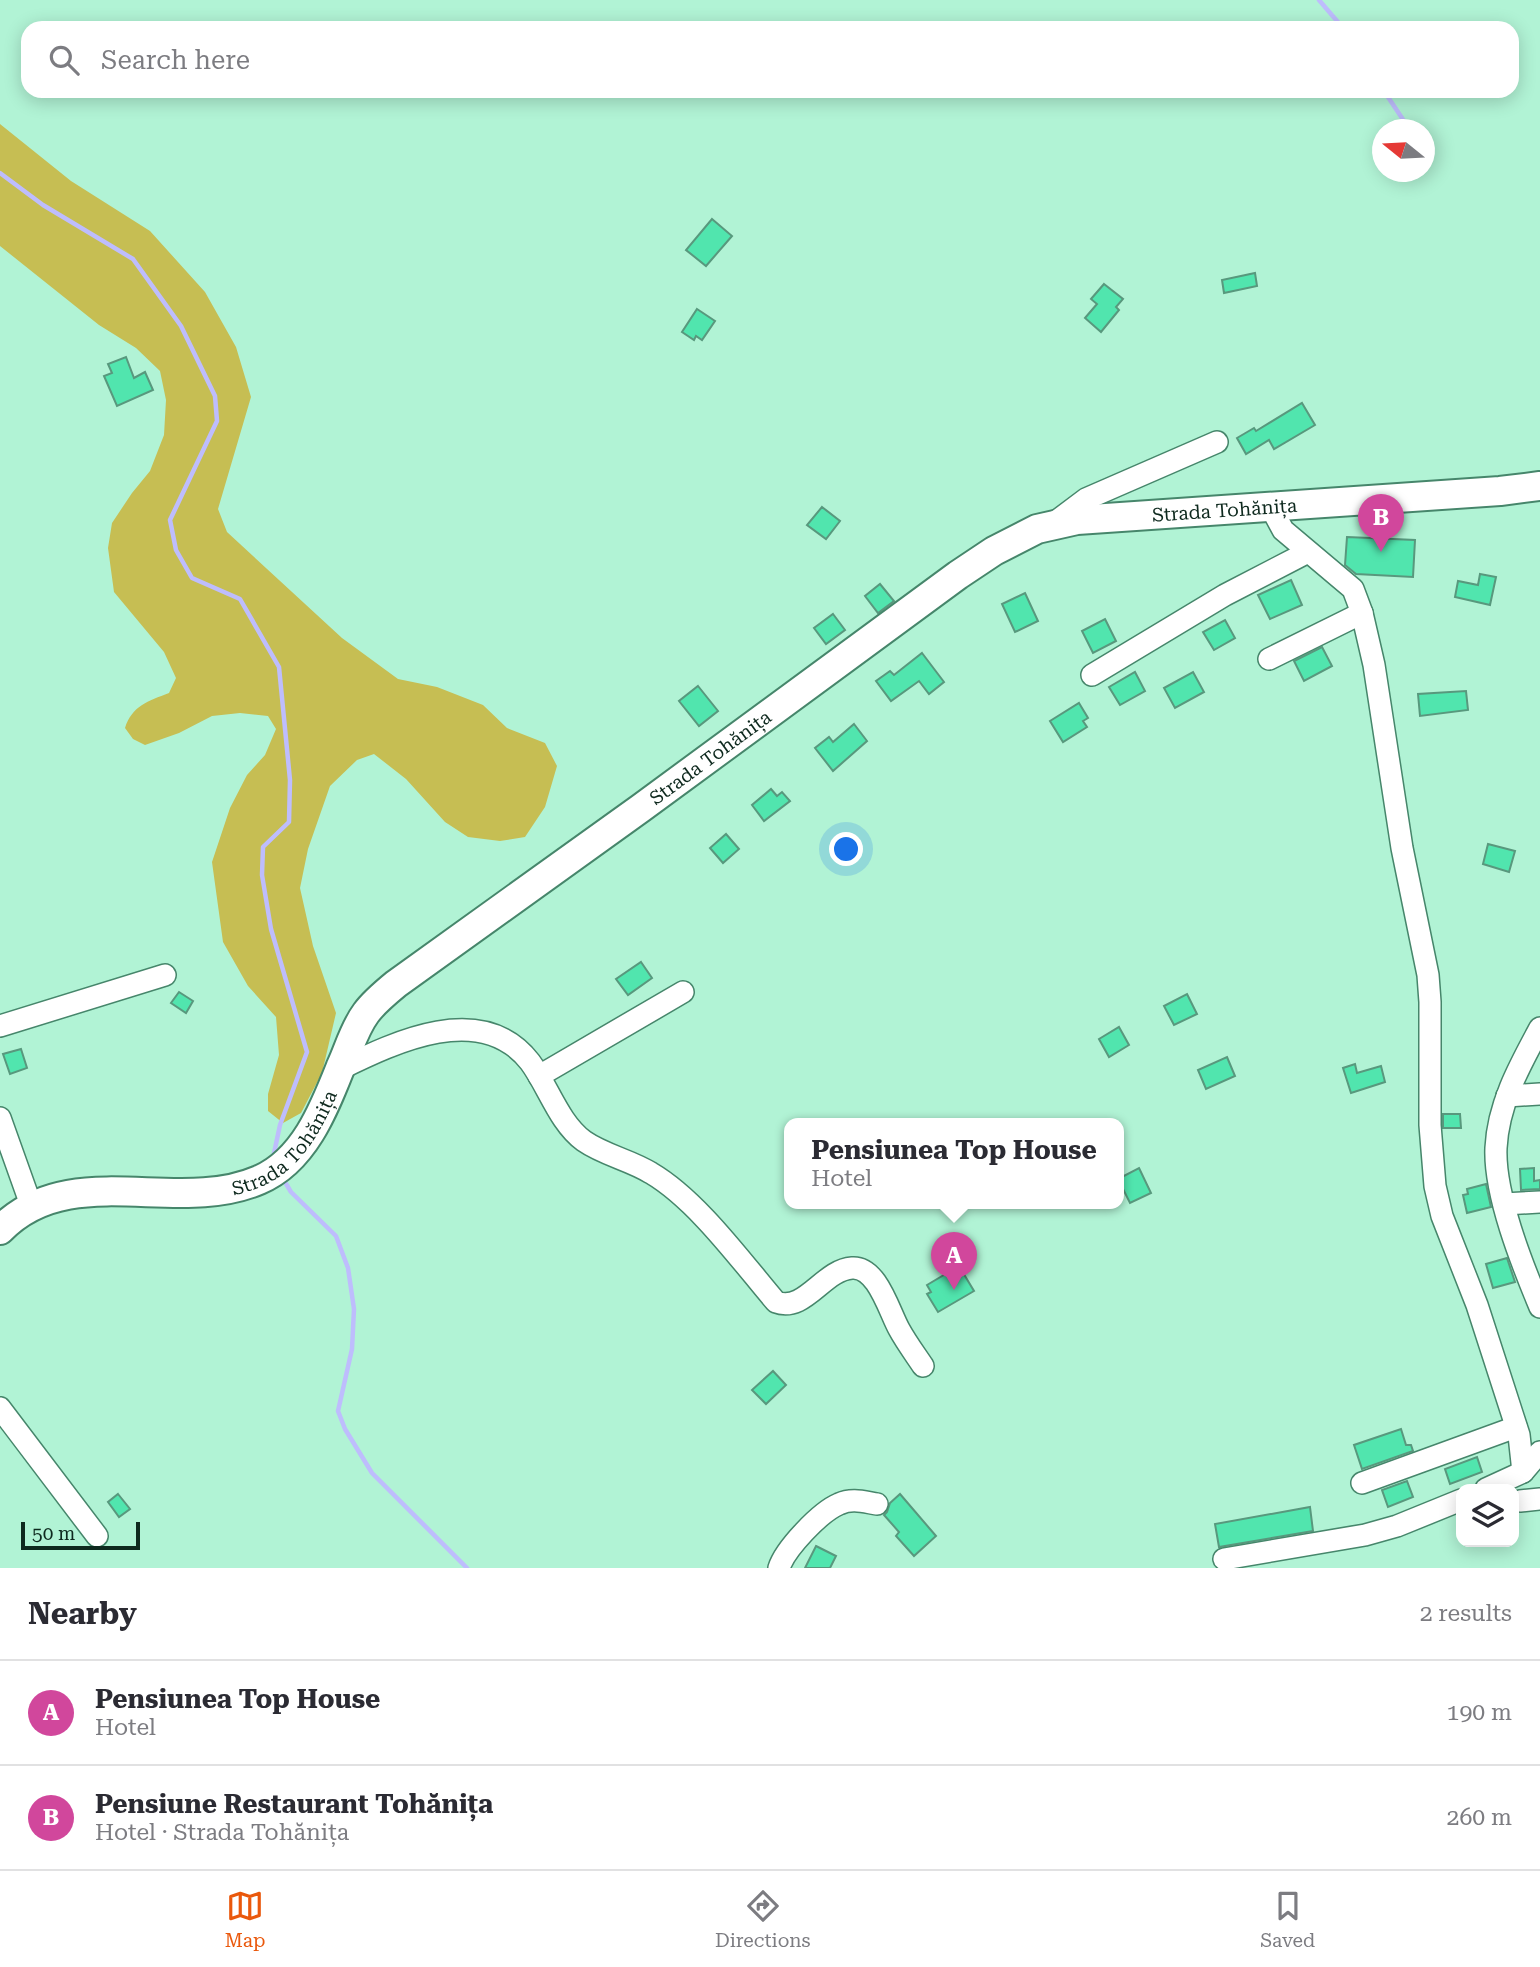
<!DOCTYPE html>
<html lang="en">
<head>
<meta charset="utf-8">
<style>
  body { margin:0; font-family:"Roboto Serif",serif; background:#f7f7f7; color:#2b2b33 }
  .controls { position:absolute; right:21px; bottom:21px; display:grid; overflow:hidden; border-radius:14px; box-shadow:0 4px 18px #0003 }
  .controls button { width:63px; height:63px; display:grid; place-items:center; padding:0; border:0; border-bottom:2px solid #e1e1e2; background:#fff; color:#2b2b33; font:35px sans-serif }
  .compass { position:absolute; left:1372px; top:119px; width:63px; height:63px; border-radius:50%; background:#fff; box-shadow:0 4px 18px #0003; rotate:288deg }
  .scale { position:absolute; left:21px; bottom:18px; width:119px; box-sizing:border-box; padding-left:7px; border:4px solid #0e291e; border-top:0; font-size:19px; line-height:24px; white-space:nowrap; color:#0e291e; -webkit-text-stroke:5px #b1f3d5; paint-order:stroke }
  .you { position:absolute; left:847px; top:850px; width:24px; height:24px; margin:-18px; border:5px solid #fff; border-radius:50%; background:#1a73e8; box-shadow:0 0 0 10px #1a73e833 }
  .badge { display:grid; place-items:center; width:46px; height:46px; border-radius:50%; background:#ea580c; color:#fff; font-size:23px; font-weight:700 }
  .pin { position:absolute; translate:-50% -58px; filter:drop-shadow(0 2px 4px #0008) }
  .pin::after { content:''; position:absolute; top:37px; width:24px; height:21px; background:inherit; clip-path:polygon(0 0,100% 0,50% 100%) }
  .popup { position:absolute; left:784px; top:1118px; width:340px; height:91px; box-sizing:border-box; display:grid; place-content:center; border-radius:14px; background:#fff; filter:drop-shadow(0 2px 5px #0005); font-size:23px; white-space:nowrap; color:#7c7c81 }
  .popup b { font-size:26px; color:#2b2b33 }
  .popup::after { content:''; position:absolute; left:50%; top:100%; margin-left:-14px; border:14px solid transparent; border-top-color:#fff }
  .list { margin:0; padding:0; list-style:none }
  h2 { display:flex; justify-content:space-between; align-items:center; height:91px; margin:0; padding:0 28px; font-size:30px }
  h2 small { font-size:23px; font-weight:400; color:#7c7c81 }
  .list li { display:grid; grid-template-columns:46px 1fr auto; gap:21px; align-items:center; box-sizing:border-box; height:105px; padding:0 28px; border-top:2px solid #e1e1e2 }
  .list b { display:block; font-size:26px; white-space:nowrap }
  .list p { margin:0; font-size:23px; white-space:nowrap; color:#7c7c81 }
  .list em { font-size:23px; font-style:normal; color:#7c7c81 }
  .icon { flex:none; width:38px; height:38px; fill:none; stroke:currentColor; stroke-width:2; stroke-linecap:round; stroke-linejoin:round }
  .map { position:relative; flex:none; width:1540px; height:1568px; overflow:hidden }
  .search { position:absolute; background:#fff; box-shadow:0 4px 18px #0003; left:21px; right:21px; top:21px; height:77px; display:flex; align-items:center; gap:18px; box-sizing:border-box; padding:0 24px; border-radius:21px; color:#7c7c81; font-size:26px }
  .sheet { height:301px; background:#fff }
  nav { display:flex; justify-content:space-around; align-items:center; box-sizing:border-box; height:98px; border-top:2px solid #e1e1e2; background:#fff; font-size:19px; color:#7c7c81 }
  nav a { display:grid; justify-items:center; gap:4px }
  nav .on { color:#ea580c }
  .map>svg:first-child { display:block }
</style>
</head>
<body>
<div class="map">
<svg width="1540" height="1568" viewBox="0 0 1540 1568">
  <rect width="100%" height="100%" fill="#b1f3d5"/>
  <path fill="#c6be53" d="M0,124L71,181L150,231L205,292L236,347L251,397L218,509L227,532L342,638L398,679L437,687L483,705L507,728L545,743L557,766L545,807L525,837L500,841L468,837L445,822L406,779L374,754L357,760L330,786L308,849L300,888L313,946L336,1013L322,1073L301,1113L283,1123L268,1111V1094L279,1055L276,1017L248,986L223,942L212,862L230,808L247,775L265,755L276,729L268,716L240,713L212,716L179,733L145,745L133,739L125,728C132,706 148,701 169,693L176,678L164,652L114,592L108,548L112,523L132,493L150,471L164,435L166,400L160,371L136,348L99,325L0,246Z"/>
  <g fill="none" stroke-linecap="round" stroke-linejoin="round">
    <g stroke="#bebdfd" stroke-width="4.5">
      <polyline points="1319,0 1343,28"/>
      <polyline points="1384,91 1410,130"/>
      <polyline points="0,173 43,205 133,259 181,326 215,396 217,421 170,520 176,550 192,578 240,599 279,667 290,780 289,822 263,847 262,875 271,929 307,1052 280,1125 273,1158"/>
      <polyline points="285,1182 291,1192 336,1236 348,1268 354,1309 352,1349 338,1411 345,1429 372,1473 467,1568"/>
    </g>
  </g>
  <g fill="#51e5ae" stroke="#58987d" stroke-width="2">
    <polygon points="712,219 732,236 706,266 686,250"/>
    <polygon points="1255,273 1257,286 1224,293 1222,280"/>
    <polygon points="1104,284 1123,299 1116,307 1119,310 1101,332 1085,318 1097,304 1091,299"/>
    <polygon points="697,309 715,321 702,340 696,336 694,340 682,332"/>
    <polygon points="126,357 134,378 145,372 153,390 117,406 104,376 112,373 108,364"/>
    <polygon points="1302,403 1315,425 1274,449 1269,440 1246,454 1237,438 1254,428 1256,431"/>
    <polygon points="822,507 840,521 826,539 807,525"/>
    <polygon points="1347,537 1415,540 1413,577 1356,574 1345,565"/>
    <polygon points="1480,574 1496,577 1490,605 1455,597 1458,581 1478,585"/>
    <polygon points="1291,580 1302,605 1270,619 1258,595"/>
    <polygon points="880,584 894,601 878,613 865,596"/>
    <polygon points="1025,593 1038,621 1015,632 1002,604"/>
    <polygon points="833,614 845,630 826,644 814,628"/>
    <polygon points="1105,619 1116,641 1093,653 1082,631"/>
    <polygon points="1225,620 1235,638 1214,650 1203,632"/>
    <polygon points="1322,647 1332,666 1304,681 1294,661"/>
    <polygon points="922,653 944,682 929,694 919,681 891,701 876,681 890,671 894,675"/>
    <polygon points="1135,672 1145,691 1120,705 1109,687"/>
    <polygon points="1193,672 1204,692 1175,708 1164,688"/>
    <polygon points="698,686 718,711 699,726 679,701"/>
    <polygon points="1466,691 1468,710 1420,716 1418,694"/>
    <polygon points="1079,703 1088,718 1083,721 1087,727 1063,742 1050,721"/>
    <polygon points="854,724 867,741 833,771 815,748 829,737 833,742"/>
    <polygon points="771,789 777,796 782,792 790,801 764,821 752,805"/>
    <polygon points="726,834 739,849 723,863 710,848"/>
    <polygon points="1488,844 1515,851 1509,872 1483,864"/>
    <polygon points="641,962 652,978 628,995 616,979"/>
    <polygon points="179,992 193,1001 186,1013 171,1003"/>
    <polygon points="1187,994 1197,1014 1174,1025 1164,1006"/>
    <polygon points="1119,1027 1129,1045 1109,1057 1099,1039"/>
    <polygon points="21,1049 27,1068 10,1074 3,1054"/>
    <polygon points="1227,1057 1235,1076 1206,1089 1198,1070"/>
    <polygon points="1355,1064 1357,1073 1381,1066 1385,1082 1351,1093 1343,1068"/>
    <polygon points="1443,1114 1460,1114 1461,1128 1443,1128"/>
    <polygon points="1139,1168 1151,1193 1130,1203 1118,1179"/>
    <polygon points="1534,1168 1534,1181 1540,1180 1540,1189 1521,1190 1520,1169"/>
    <polygon points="1486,1184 1491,1207 1467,1213 1463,1195 1468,1194 1467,1189"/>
    <polygon points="1507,1258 1515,1282 1493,1288 1486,1264"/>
    <polygon points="959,1266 974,1291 938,1312 927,1294 931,1292 927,1285"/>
    <polygon points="773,1371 786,1385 766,1404 752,1390"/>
    <polygon points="1401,1429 1406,1445 1411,1445 1413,1451 1362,1469 1354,1445"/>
    <polygon points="1477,1457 1482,1472 1450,1484 1445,1469"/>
    <polygon points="1407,1481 1413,1497 1388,1507 1382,1490"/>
    <polygon points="118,1494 130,1509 119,1517 108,1502"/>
    <polygon points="900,1494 936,1536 914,1556 896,1536 899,1532 884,1515 887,1512 890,1503"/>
    <polygon points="1310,1507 1313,1531 1219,1547 1215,1524"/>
    <polygon points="816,1546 836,1556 830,1568 805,1568"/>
  </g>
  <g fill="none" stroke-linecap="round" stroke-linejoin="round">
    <g stroke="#46866b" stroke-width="24">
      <g id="minor">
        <polyline points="1276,506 1276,517 1283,530 1353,589 1362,613 1374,665 1402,848 1428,975 1430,1002 1430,1125 1435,1186 1442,1216 1477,1305 1519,1435 1523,1472"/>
        <polyline points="1054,523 1086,499 1217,442"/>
        <polyline points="1269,659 1362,613"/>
        <polyline points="1092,675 1225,595 1308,552"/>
        <polyline points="0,1026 165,975"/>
        <path d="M1540,1028C1520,1065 1498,1104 1496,1148C1494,1194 1522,1264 1540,1307"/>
        <path d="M340,1069C395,1042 482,1000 530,1062C548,1086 559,1123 584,1141C604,1155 630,1160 651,1173C697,1200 741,1261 776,1302C805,1313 823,1270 852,1268C877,1266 889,1311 899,1329C906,1342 915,1354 923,1366"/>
        <polyline points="539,1076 683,992"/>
        <polyline points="1507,1096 1540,1094"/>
        <polyline points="0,1118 31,1205"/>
        <polyline points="1504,1204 1540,1202"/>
        <polyline points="0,1408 97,1536"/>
        <polyline points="1362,1483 1516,1427"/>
        <polyline points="1486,1489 1523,1472 1540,1452"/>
        <polyline points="1520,1501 1540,1499"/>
        <polyline points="1224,1559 1365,1535 1397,1526 1461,1500"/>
        <path d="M779,1568C785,1549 820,1512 839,1504C852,1498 864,1502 877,1504"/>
      </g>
    </g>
    <g stroke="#46866b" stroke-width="32">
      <g id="major">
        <path id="s1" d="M0,1230C70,1158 176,1216 259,1180C304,1161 324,1109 341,1066C349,1049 354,1029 366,1013C374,1002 385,993 396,984L641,808L958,575L994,551L1037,529L1077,520L1500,491L1540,486"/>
      </g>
    </g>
    <use href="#minor" stroke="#fff" stroke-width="21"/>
    <use href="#major" stroke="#fff" stroke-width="28"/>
  </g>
  <g text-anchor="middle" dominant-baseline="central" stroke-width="6" stroke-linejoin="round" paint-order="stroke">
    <g font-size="19" fill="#0e291e" stroke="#b1f3d5">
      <text stroke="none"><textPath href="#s1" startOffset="1491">Strada Tohănița</textPath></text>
      <text stroke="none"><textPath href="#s1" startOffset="903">Strada Tohănița</textPath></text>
      <text stroke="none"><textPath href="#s1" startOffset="315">Strada Tohănița</textPath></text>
    </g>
  </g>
</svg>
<div class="controls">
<button><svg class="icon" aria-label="layers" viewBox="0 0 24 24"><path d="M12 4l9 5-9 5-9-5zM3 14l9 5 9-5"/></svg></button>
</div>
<svg class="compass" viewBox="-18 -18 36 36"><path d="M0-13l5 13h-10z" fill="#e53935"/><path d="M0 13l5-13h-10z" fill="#7c7c81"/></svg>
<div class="scale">50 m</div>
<div class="you"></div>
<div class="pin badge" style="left:954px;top:1290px;background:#d1479c">A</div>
<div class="popup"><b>Pensiunea Top House</b>Hotel</div>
<div class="pin badge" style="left:1381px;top:552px;background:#d1479c">B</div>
<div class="search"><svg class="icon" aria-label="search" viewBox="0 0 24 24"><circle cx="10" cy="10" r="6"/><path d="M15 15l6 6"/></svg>Search here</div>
</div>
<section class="sheet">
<h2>Nearby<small>2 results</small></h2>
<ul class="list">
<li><span class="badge" style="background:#d1479c">A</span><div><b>Pensiunea Top House</b><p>Hotel</p></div><em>190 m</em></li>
<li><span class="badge" style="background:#d1479c">B</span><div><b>Pensiune Restaurant Tohănița</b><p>Hotel · Strada Tohănița</p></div><em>260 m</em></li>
</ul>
</section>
<nav>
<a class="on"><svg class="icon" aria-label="map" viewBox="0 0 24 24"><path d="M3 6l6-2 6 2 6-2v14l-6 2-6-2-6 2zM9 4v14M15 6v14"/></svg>Map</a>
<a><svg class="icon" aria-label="directions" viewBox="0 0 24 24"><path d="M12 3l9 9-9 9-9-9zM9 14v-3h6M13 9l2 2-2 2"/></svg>Directions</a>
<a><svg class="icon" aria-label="saved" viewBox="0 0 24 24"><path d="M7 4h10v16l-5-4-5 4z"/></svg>Saved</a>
</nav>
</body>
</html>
